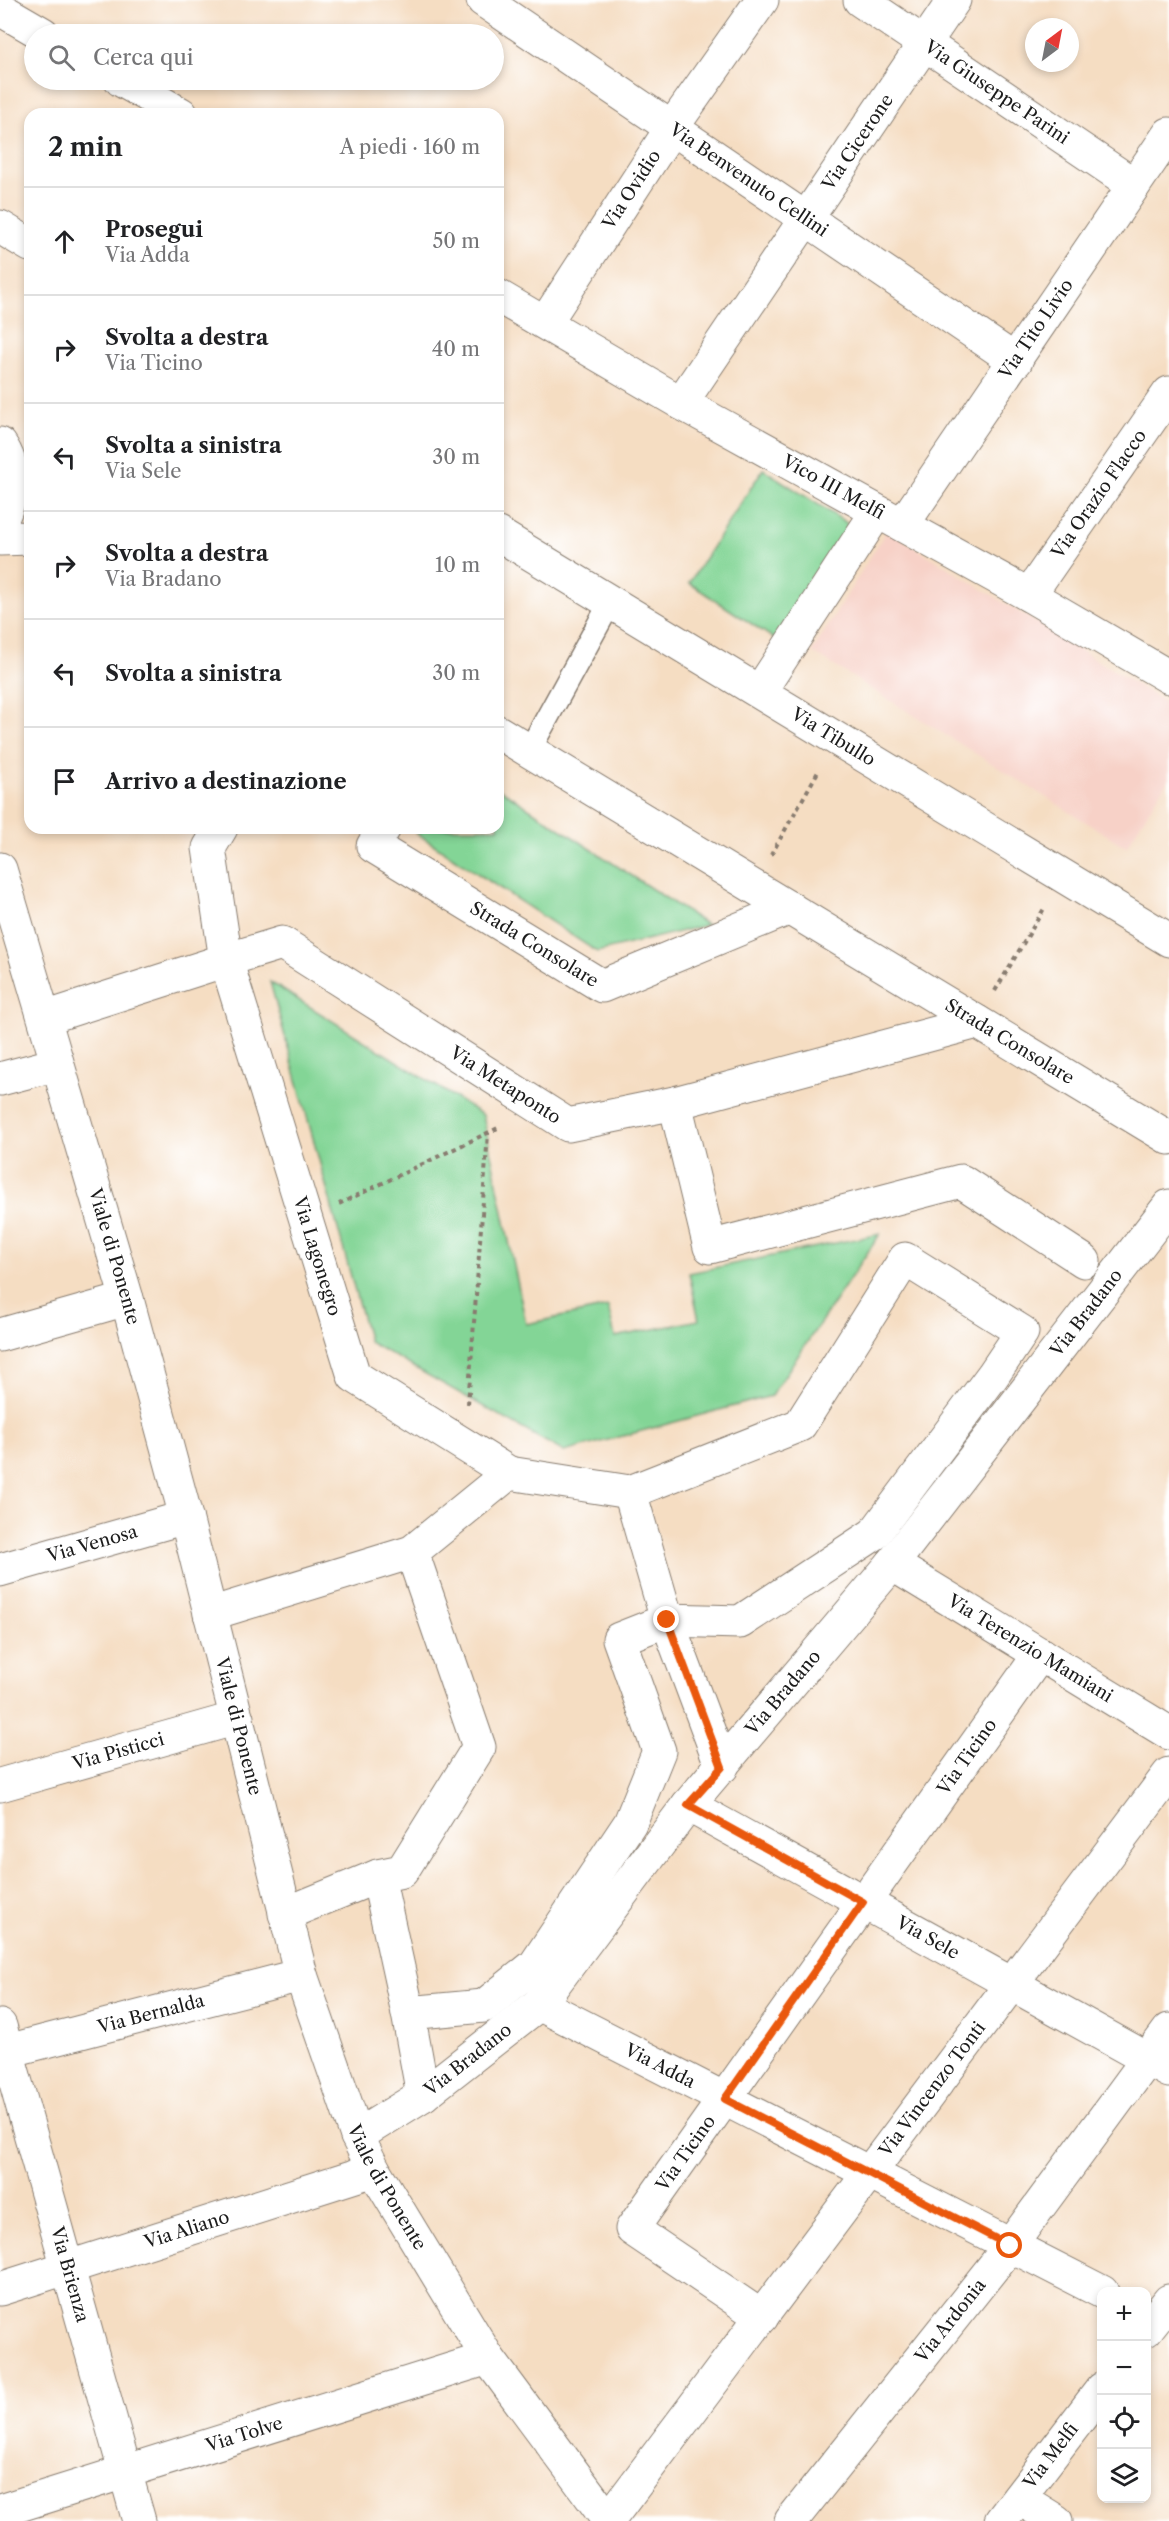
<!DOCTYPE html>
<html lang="it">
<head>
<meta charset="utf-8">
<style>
  body { margin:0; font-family:"Libre Caslon Text",serif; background:#f2f2f2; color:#202124 }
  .controls { position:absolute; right:18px; bottom:18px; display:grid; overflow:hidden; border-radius:12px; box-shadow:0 3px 9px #0003 }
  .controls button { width:54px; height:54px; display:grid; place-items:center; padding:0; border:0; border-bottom:2px solid #e0e0e0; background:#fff; color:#202124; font:30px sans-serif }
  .compass { position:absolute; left:1025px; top:18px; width:54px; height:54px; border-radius:50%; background:#fff; box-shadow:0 3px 9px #0003; rotate:32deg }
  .stop { position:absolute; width:18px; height:18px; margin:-14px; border:4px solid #ea580c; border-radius:50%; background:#fff }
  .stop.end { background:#ea580c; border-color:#fff; box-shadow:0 2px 6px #0008 }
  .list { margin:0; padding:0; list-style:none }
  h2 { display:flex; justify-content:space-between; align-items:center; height:78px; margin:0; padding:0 24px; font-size:26px }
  h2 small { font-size:20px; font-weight:400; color:#757577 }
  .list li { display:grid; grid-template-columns:39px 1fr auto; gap:18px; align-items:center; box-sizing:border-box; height:108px; padding:0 24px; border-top:2px solid #e0e0e0 }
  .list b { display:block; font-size:22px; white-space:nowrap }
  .list p { margin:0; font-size:20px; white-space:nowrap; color:#757577 }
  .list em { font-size:20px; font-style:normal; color:#757577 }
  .icon { flex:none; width:33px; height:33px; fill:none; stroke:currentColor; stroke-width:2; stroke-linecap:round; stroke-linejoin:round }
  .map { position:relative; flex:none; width:1169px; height:2521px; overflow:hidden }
  .search { position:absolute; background:#fff; box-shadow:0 3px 9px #0003; left:24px; top:24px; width:480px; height:66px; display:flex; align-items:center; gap:15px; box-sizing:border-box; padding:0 21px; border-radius:33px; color:#757577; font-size:22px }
  .panel { position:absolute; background:#fff; box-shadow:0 3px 9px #0003; left:24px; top:108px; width:480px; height:726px; border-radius:18px }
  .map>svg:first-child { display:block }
</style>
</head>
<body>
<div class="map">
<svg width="1169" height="2521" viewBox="0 0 1169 2521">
  <rect width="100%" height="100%" fill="#fff"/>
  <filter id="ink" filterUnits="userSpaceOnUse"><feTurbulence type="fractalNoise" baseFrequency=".0167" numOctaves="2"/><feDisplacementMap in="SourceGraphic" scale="12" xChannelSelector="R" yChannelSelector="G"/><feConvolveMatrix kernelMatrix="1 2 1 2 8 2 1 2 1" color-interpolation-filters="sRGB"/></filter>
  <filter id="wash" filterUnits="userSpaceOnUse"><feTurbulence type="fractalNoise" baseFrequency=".008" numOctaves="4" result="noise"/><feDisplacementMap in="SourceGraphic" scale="24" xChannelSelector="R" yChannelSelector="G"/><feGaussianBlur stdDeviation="1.35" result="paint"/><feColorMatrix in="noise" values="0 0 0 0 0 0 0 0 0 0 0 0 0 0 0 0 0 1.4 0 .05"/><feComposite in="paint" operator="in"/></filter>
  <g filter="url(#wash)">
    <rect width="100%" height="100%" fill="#f5ddc2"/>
    <polygon fill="#f7d1c7" points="887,530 1169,705 1169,778 1126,847 812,652"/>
    <g fill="#83d596" stroke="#507859" stroke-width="1.5">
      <polygon points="763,469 853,527 779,642 689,583"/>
      <polygon points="498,788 707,925 597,952 416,833 419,828 498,828"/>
      <polygon points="270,982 483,1115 526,1324 608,1307 615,1337 699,1320 689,1273 880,1234 771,1396 564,1452 369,1342"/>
    </g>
  </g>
  <g filter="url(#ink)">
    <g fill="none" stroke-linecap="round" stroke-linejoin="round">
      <g stroke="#887c6f" stroke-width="25">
        <polyline id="lane" points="529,751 610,603"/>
      </g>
      <g stroke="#887c6f" stroke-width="35">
        <g id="street">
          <path id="s1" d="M483,0L1016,361"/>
          <path id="s2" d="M860,0L1134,185"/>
          <polyline points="0,9 43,34"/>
          <polyline points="121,80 181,114"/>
          <polyline points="0,227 30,245"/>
          <path id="s3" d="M498,296L681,403L1029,595L1169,677"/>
          <path id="s4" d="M545,323L671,129L762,0"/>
          <path id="s5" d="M681,403L954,0"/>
          <path id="s6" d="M903,524L1169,134"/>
          <path id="s7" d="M498,534L1169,940"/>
          <path id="s8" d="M1029,595L1169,393"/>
          <polyline points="760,691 877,512"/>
          <path id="s9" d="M221,828L209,848L226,960L282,943L568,1125L675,1103L977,1022"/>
          <path id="s10" d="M384,828L373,846L602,986L790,908"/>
          <path id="s11" d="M45,1018L226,960L354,1376L509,1473"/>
          <polyline points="0,1079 57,1064"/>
          <polyline points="675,1103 710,1247 961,1181 1084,1261"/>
          <polyline points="0,1335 127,1299"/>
          <polyline points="630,1492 667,1620 722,1767"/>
          <path id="s12" d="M892,1564L1169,1733"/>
          <path id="s13" d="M0,1570L186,1517"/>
          <polyline points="210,1614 412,1552 509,1473 630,1492 800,1425 905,1259 1022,1332 993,1375 874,1534 740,1622 667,1620 619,1639 659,1751 630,1823 535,1965 484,2006 408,2013"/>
          <path id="s14" d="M0,1785L237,1718"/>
          <path id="s15" d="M688,1805L1169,2071"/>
          <polyline points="378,1876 408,2013 423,2095"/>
          <polyline points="285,1914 378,1876 402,1871 479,1747 412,1552"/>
          <path id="s16" d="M539,2004L1102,2292"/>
          <path id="s17" d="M0,2026L139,2521"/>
          <path id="s18" d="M0,2053L301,1975"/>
          <path id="s19" d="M357,2136L423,2095L539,2004L688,1805L892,1564L1169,1206"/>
          <path id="s20" d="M0,2289L374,2170"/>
          <path id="s21" d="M762,2317L632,2229L1040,1654"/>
          <polyline points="1019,2498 1056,2521"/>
          <path id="s22" d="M0,2511L488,2358"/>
          <path id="s23" d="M608,2521L1169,1774"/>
          <path id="s24" d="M791,2521L1010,2246L1169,2030"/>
        </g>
      </g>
      <g stroke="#887c6f" stroke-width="35">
        <g id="secondary">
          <path d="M0,444C18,470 13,496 0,523"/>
          <polyline points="0,539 30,538"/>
          <path id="s25" d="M498,732L1169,1138"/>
          <path id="s26" d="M0,869L127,1299L186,1517L301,1975L357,2136L374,2170L488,2358L609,2521"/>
          <polyline points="1146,2330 1169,2301"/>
          <path id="s27" d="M1001,2521L1102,2389"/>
        </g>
      </g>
      <g stroke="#887c6f" stroke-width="4" stroke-dasharray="4.5 4.5" stroke-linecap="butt">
        <polyline points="771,855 819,770"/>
        <polyline points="995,991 1045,907"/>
        <polyline points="339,1204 500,1127"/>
        <polyline points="468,1404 488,1133"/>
      </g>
      <use href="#lane" stroke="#fff" stroke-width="22"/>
      <use href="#street" stroke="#fff" stroke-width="33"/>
      <use href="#secondary" stroke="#fff" stroke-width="33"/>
    </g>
  </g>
  <g fill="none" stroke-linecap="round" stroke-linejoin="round" filter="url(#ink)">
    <polyline stroke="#ea580c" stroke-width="8" points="667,1620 722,1767 688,1805 863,1902 725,2099 1010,2246"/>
  </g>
  <g text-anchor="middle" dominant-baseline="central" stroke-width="5" stroke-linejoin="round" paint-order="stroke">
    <g font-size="18" fill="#1c1c1c" stroke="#fff">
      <text stroke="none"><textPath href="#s2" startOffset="165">Via Giuseppe Parini</textPath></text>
      <text stroke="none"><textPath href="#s5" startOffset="315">Via Cicerone</textPath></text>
      <text stroke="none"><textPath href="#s1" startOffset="321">Via Benvenuto Cellini</textPath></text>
      <text stroke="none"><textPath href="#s4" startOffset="159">Via Ovidio</textPath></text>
      <text stroke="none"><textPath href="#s6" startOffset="236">Via Tito Livio</textPath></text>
      <text stroke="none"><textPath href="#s3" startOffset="386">Vico III Melfi</textPath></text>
      <text stroke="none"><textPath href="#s8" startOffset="123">Via Orazio Flacco</textPath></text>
      <text stroke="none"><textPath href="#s7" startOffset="392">Via Tibullo</textPath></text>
      <text stroke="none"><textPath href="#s10" startOffset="210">Strada Consolare</textPath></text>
      <text stroke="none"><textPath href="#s25" startOffset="598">Strada Consolare</textPath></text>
      <text stroke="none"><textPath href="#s9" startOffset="460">Via Metaponto</textPath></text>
      <text stroke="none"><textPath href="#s11" startOffset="500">Via Lagonegro</textPath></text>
      <text stroke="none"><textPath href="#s26" startOffset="404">Viale di Ponente</textPath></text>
      <text stroke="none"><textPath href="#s19" startOffset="1107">Via Bradano</textPath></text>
      <text stroke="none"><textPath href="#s13" startOffset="96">Via Venosa</textPath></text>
      <text stroke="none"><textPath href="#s12" startOffset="162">Via Terenzio Mamiani</textPath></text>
      <text stroke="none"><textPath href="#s19" startOffset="621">Via Bradano</textPath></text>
      <text stroke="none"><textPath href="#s26" startOffset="890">Viale di Ponente</textPath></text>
      <text stroke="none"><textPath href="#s14" startOffset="123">Via Pisticci</textPath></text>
      <text stroke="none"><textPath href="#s21" startOffset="736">Via Ticino</textPath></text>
      <text stroke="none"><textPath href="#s15" startOffset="274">Via Sele</textPath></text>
      <text stroke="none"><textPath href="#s18" startOffset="156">Via Bernalda</textPath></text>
      <text stroke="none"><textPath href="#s19" startOffset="135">Via Bradano</textPath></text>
      <text stroke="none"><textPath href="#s16" startOffset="136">Via Adda</textPath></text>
      <text stroke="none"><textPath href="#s23" startOffset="540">Via Vincenzo Tonti</textPath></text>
      <text stroke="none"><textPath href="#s21" startOffset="250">Via Ticino</textPath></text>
      <text stroke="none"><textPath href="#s26" startOffset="1376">Viale di Ponente</textPath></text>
      <text stroke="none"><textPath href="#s20" startOffset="196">Via Aliano</textPath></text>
      <text stroke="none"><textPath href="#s17" startOffset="258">Via Brienza</textPath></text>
      <text stroke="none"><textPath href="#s24" startOffset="256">Via Ardonia</textPath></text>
      <text stroke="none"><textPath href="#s22" startOffset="256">Via Tolve</textPath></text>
      <text stroke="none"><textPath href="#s27" startOffset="82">Via Melfi</textPath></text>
    </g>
  </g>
</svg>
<div class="controls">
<button>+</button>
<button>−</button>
<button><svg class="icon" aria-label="locate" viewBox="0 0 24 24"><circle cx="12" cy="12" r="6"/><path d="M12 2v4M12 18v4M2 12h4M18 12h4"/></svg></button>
<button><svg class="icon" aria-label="layers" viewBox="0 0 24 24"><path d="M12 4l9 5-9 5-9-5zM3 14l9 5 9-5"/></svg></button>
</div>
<svg class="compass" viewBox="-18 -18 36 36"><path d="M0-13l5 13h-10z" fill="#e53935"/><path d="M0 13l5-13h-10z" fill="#757577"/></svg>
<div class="stop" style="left:1010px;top:2246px"></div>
<div class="stop end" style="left:667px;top:1620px"></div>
<div class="search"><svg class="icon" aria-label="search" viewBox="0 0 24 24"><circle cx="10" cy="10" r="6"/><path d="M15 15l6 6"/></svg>Cerca qui</div>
<section class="panel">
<h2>2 min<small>A piedi · 160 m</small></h2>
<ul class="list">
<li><svg class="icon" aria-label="ahead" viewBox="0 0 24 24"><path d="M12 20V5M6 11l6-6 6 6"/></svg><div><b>Prosegui</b><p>Via Adda</p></div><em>50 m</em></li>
<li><svg class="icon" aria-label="right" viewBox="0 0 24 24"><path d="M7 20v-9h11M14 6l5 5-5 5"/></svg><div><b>Svolta a destra</b><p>Via Ticino</p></div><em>40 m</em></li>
<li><svg class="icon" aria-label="left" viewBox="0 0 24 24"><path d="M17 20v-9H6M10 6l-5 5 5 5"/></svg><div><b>Svolta a sinistra</b><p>Via Sele</p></div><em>30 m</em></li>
<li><svg class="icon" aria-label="right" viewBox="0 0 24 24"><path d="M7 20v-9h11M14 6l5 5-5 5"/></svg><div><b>Svolta a destra</b><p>Via Bradano</p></div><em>10 m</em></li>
<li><svg class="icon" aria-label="left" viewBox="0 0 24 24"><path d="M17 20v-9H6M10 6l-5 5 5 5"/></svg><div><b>Svolta a sinistra</b></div><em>30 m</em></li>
<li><svg class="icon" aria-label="arrive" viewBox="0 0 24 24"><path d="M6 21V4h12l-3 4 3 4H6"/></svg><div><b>Arrivo a destinazione</b></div></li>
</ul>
</section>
</div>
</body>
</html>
